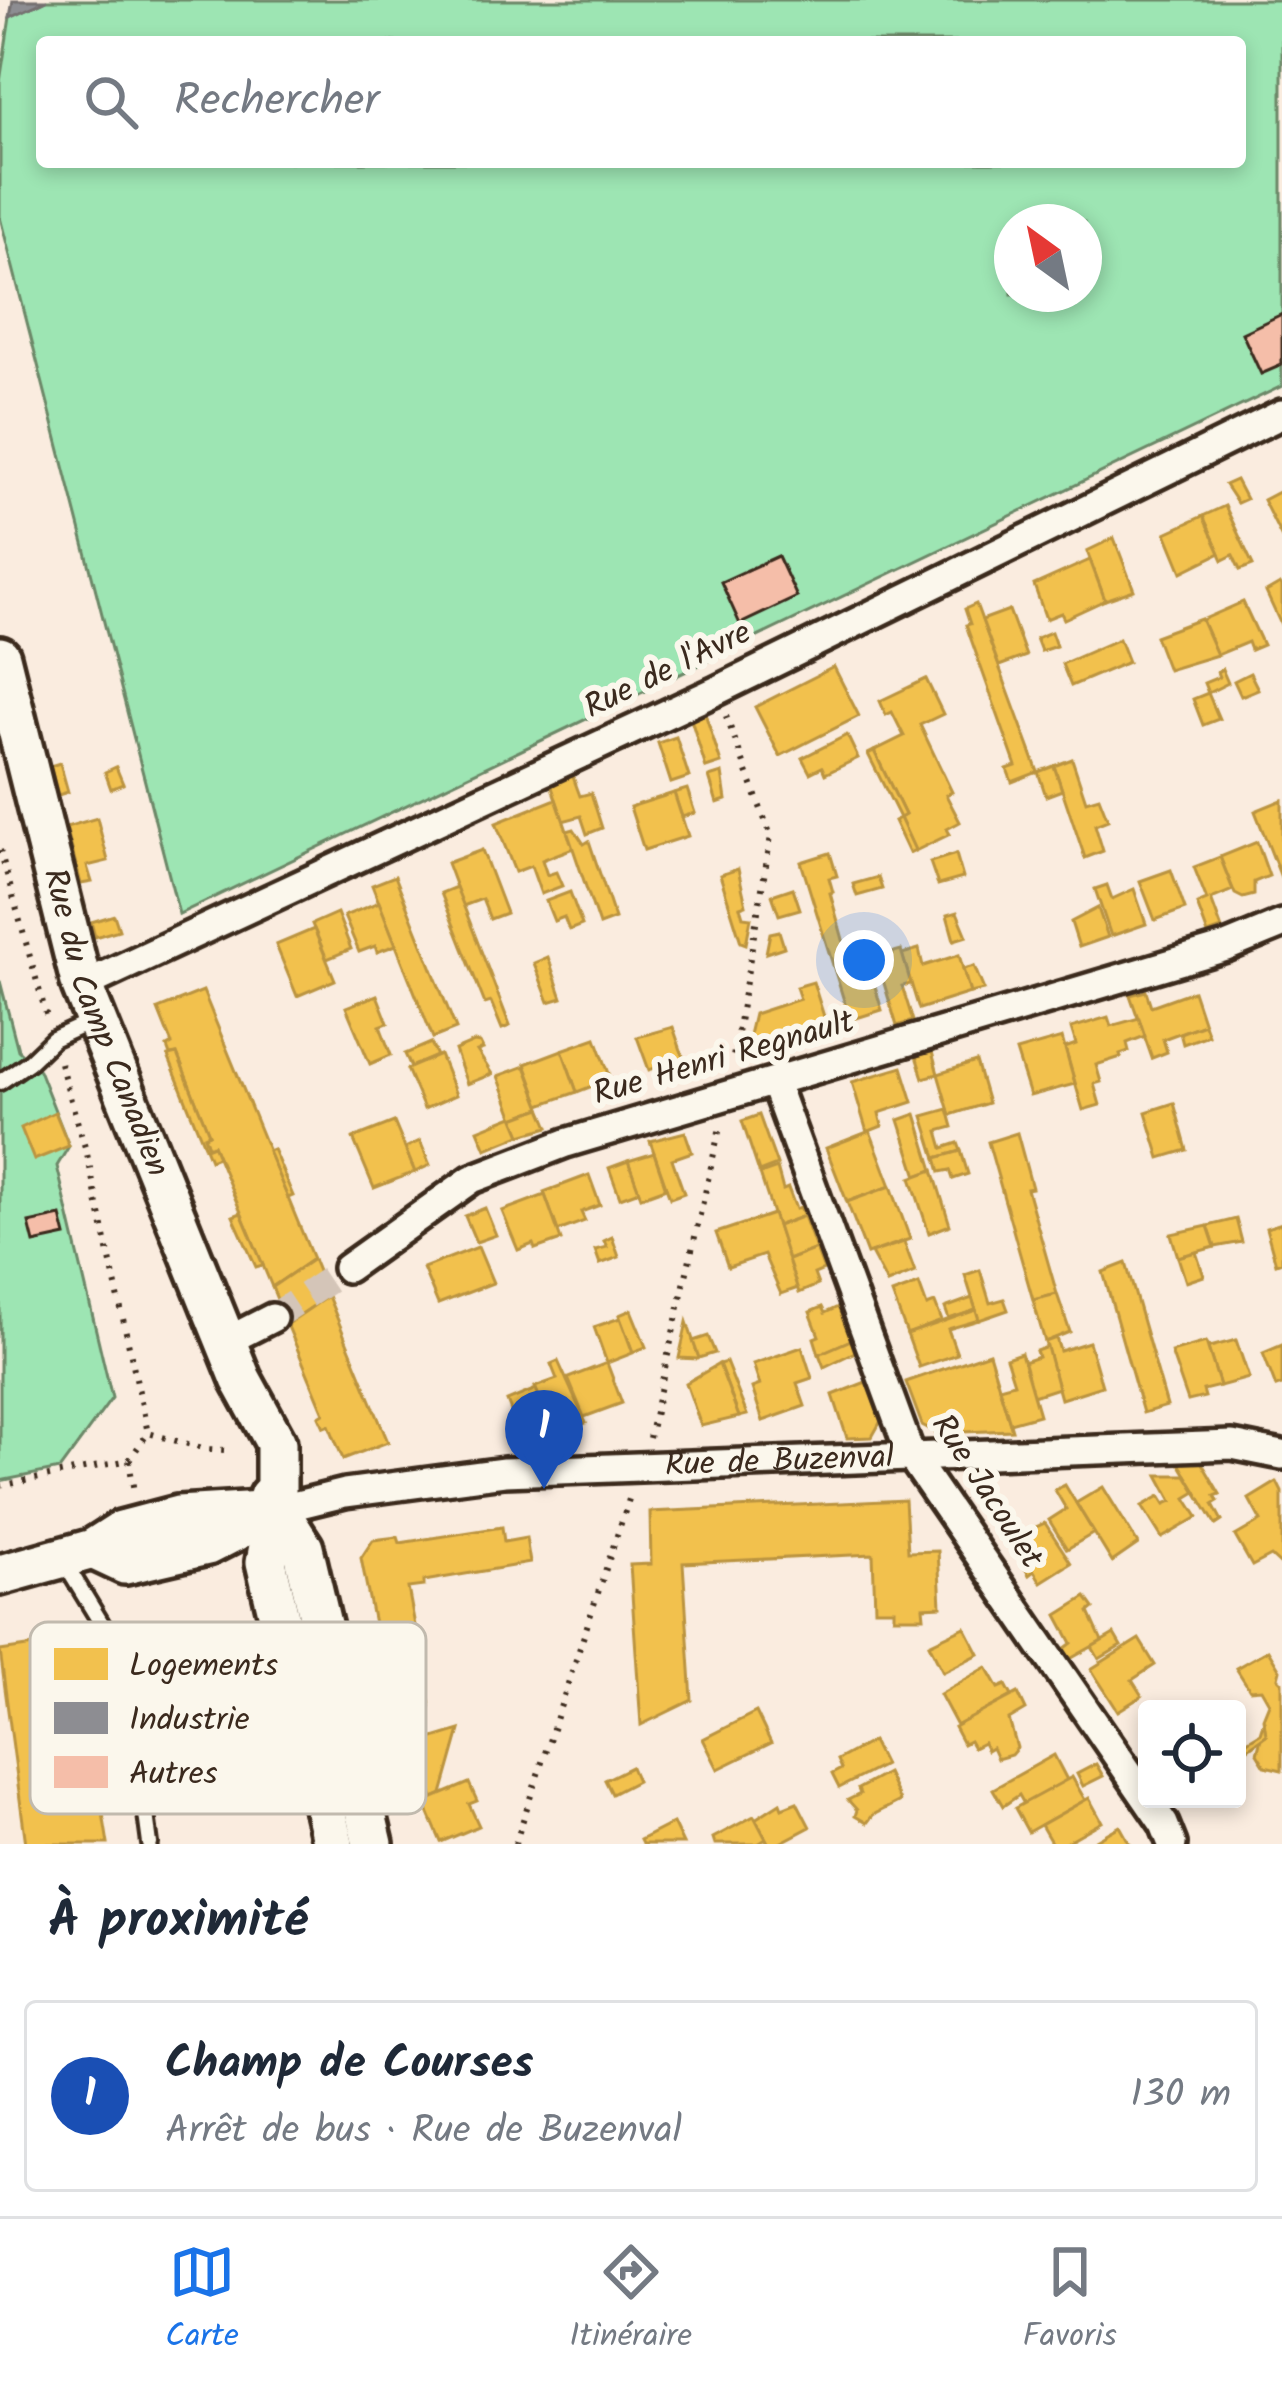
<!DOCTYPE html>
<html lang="fr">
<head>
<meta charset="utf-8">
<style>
  body { margin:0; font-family:Kalam,sans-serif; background:#f6f6f7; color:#1f2937 }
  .controls { position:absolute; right:36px; bottom:36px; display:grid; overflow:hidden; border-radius:12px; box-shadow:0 6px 18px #0003 }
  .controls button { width:108px; height:108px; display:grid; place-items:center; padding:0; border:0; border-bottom:3px solid #e0e1e3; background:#fff; color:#1f2937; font:60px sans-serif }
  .compass { position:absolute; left:994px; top:204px; width:108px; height:108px; border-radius:50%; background:#fff; box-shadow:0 6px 18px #0003; rotate:327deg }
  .you { position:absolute; left:864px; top:960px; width:42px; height:42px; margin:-30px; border:9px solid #fff; border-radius:50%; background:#1a73e8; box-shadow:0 0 0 18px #1a73e833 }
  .badge { display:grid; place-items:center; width:78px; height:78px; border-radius:50%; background:#1a73e8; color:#fff; font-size:39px; font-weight:700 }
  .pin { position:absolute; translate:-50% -99px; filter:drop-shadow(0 3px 6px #0008) }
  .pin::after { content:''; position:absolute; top:63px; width:42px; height:36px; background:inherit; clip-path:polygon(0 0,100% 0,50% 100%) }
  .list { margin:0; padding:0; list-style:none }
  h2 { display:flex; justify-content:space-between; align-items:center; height:156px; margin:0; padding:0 48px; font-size:51px }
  h2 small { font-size:39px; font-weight:400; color:#747a83 }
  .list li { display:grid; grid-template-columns:78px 1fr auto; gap:36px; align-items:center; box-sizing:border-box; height:192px; margin:0 24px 24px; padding:0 24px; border:3px solid #e0e1e3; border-radius:12px }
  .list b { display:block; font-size:45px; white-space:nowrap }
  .list p { margin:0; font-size:39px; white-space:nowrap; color:#747a83 }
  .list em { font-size:39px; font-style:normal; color:#747a83 }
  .icon { flex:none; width:66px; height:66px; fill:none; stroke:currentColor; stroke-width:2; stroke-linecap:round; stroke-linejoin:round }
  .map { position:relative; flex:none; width:1282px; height:1844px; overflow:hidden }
  .search { position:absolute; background:#fff; box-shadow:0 6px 18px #0003; left:36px; right:36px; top:36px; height:132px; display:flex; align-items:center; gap:30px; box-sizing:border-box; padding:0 42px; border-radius:12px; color:#747a83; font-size:45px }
  .sheet { height:372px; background:#fff }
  nav { display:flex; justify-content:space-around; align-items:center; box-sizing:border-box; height:168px; border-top:3px solid #e0e1e3; background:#fff; font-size:33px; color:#747a83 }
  nav a { display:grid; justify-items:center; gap:6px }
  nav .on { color:#1a73e8 }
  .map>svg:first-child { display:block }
</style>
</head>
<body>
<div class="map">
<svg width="1282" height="1844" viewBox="0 0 1282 1844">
  <rect width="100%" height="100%" fill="#faecdf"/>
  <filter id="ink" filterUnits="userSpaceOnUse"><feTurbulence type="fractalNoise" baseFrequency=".00833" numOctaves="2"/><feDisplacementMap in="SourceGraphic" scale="24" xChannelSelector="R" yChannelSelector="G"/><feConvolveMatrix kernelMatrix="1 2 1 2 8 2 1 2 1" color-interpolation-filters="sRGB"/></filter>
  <g filter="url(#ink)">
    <g fill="#9de5b3" stroke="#6c8868" stroke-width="3" fill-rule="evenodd">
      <path d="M47,0H1282V386L179,914L0,217V82L10,17ZM42,42H1240V162H42ZM1012,222H1084V294H1012Z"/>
      <polygon points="0,981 18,1050 39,1070 69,1146 57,1166 112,1398 60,1469 0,1481"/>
    </g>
    <g fill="#f2c14e" stroke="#bb9440" stroke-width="3">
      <polygon points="1236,480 1246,499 1237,503 1225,485"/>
      <polygon points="1282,490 1282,538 1263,500"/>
      <polygon points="1225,506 1253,565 1240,570 1233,555 1223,560 1203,516"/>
      <polygon points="1203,516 1220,553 1182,572 1166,533"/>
      <polygon points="1114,538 1134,590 1105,600 1087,551"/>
      <polygon points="1090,560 1105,600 1064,619 1061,613 1046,619 1034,585"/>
      <polygon points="1280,584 1282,587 1282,627 1266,592"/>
      <polygon points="1243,602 1263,645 1251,650 1248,642 1217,655 1202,620"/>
      <polygon points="976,604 1038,772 1012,782 1007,769 1016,766 966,625 970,624 965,609"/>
      <polygon points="1009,610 1026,656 999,666 982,620"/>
      <polygon points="1201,619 1217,655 1168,670 1155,636"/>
      <polygon points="1051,632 1056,646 1041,651 1036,638"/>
      <polygon points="1119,639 1128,662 1071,686 1062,664"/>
      <polygon points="834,667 859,716 780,756 755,707"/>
      <polygon points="1222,669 1228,683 1208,693 1204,683 1219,677 1217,672"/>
      <polygon points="1250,673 1258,689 1241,696 1234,681"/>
      <polygon points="926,679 943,714 920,725 952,792 946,795 960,822 947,829 950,834 915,851 900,818 905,815 874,751 904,736 892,712 886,715 880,701"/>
      <polygon points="1208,693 1219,719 1203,725 1193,699"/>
      <polygon points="704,710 721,763 706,768 690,716"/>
      <polygon points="847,735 858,758 825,774 822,767 810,773 802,758"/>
      <polygon points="676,737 689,777 671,783 658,743"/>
      <polygon points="874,751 905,815 900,818 868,754"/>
      <polygon points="1072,759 1086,801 1099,797 1108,820 1095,825 1103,851 1085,858 1054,766"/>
      <polygon points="60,763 68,792 58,795 50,766"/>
      <polygon points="1054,766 1062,790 1046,796 1038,772"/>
      <polygon points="116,767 123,784 111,789 105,772"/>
      <polygon points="722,773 726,800 717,803 709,777"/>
      <polygon points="572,774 580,796 591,793 602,828 587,834 581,816 563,821 551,784"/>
      <polygon points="687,789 695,813 682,817 674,793"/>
      <polygon points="674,793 688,836 644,850 630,807"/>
      <polygon points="556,799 573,848 542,860 547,875 556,872 562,886 541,894 531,866 515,872 496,823"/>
      <polygon points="1282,800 1282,880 1255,811"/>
      <polygon points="97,818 108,861 87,866 92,882 81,884 66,827"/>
      <polygon points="900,818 915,850 909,853 894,821"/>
      <polygon points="574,829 584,844 589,841 615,919 599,925 567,831"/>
      <polygon points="1257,842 1269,876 1254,882 1254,895 1243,898 1235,894 1220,857"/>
      <polygon points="482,850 506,913 490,919 482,899 463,906 447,863"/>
      <polygon points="830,853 837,876 829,878 833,892 830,893 854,979 872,977 882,1010 850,1020 801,862"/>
      <polygon points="956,854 963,878 938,885 930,862"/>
      <polygon points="1220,857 1233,890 1211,899 1222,929 1208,934 1197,904 1207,900 1194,867"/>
      <polygon points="738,869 746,905 740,907 743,917 751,918 746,944 741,942 720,875"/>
      <polygon points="1171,870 1185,909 1155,920 1140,881"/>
      <polygon points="395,876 456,1029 433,1038 372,885"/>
      <polygon points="878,877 882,889 857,896 853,884"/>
      <polygon points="1107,885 1112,899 1134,889 1146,924 1111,936 1095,889"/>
      <polygon points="456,887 466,912 510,1026 502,1029 491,1002 485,1004 441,893"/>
      <polygon points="793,888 800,909 779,915 772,895"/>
      <polygon points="570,892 582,925 569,930 564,917 554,921 546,901"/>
      <polygon points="379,902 396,945 377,952 375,946 359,952 344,916"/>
      <polygon points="1098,908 1108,937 1079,947 1071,922"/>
      <polygon points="957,912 967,936 954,940 947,915"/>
      <polygon points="337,913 351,949 327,959 312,924"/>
      <polygon points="114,915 119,930 95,937 91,922"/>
      <polygon points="314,929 335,980 297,996 276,945"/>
      <polygon points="779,931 784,947 766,953 770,933"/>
      <polygon points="919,949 923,966 959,955 970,993 919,1009 902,954"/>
      <polygon points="901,950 911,984 902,986 913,1021 897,1026 876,957"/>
      <polygon points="548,957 562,998 549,1002 534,963"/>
      <polygon points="974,966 984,990 970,993 963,969"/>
      <polygon points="813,982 827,1026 754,1049 749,1035 754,1014 800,999 796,987"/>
      <polygon points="203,991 313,1259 272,1287 213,1145 208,1147 204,1136 209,1134 177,1054 170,1055 167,1047 172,1044 158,1009"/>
      <polygon points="1146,991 1151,1006 1193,991 1204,1024 1163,1039 1167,1052 1152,1058 1130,995"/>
      <polygon points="377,995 388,1023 380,1026 391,1055 370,1064 346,1007"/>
      <polygon points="1108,1017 1111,1026 1139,1018 1145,1036 1127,1043 1129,1051 1120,1054 1121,1057 1096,1065 1101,1082 1094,1084 1100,1105 1083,1110 1065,1048 1076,1044 1071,1028"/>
      <polygon points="1204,1024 1208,1035 1183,1044 1180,1033"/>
      <polygon points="673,1027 684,1059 649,1070 637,1037"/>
      <polygon points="596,1038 611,1079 577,1092 562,1050"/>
      <polygon points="1062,1038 1075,1084 1030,1096 1016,1051"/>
      <polygon points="474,1042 480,1043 483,1049 477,1051 492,1074 467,1084 455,1050"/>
      <polygon points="431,1043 437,1056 411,1067 405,1054"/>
      <polygon points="562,1050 577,1092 540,1105 525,1064"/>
      <polygon points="932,1052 938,1074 923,1078 916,1056"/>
      <polygon points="177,1054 209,1134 204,1136 208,1147 213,1145 218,1157 210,1160 168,1056"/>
      <polygon points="440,1055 456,1095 424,1109 407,1069"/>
      <polygon points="976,1062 988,1103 950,1115 938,1074"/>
      <polygon points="525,1066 541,1108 514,1118 498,1076"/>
      <polygon points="902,1067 913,1102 879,1113 882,1126 867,1132 852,1082"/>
      <polygon points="1174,1103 1187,1150 1160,1158 1146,1112"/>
      <polygon points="541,1108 549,1127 521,1135 514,1118"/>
      <polygon points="948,1109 953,1127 938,1131 943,1148 958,1143 961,1151 936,1158 923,1116"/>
      <polygon points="55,1112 69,1146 34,1160 21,1128"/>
      <polygon points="916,1114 933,1170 917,1176 899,1120"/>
      <polygon points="759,1115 777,1165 759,1172 742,1121"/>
      <polygon points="513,1116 521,1135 486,1149 478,1130"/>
      <polygon points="394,1122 415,1172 374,1188 353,1138"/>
      <polygon points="870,1131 891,1186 847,1202 826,1148"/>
      <polygon points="685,1132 692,1152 672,1159 684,1193 670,1198 650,1141"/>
      <polygon points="1017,1133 1032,1188 1027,1189 1057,1294 1033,1300 988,1142"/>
      <polygon points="420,1141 430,1165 415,1172 405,1148"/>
      <polygon points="273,1149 293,1196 288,1198 268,1151"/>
      <polygon points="961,1151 968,1174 953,1179 950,1170 940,1172 936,1158"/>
      <polygon points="654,1153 666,1188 641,1197 628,1161"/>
      <polygon points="628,1161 639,1191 620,1198 609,1168"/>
      <polygon points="777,1168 783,1190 788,1188 796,1209 800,1207 804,1216 777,1226 760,1174"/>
      <polygon points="933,1170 950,1225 929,1233 911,1178"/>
      <polygon points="589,1175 600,1205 581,1212 585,1221 558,1231 544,1192"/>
      <polygon points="891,1186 910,1239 867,1254 847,1202"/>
      <polygon points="545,1195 561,1240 535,1249 533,1244 518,1250 502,1211"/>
      <polygon points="485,1208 496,1235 476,1242 465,1216"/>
      <polygon points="241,1213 263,1265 256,1267 233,1216"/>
      <polygon points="773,1214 798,1288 781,1294 764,1255 728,1267 716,1233"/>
      <polygon points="804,1216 816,1249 788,1260 777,1226"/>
      <polygon points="1236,1219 1242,1242 1215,1247 1208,1226"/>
      <polygon points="1282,1223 1282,1262 1276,1264 1266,1228"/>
      <polygon points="1208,1226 1215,1247 1178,1257 1171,1234"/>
      <polygon points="612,1237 619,1257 600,1264 595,1250 607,1247 604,1241"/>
      <polygon points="904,1242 915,1272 887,1283 871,1253"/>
      <polygon points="478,1247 493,1283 438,1304 423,1268"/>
      <polygon points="816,1249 824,1270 814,1274 818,1285 799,1293 788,1260"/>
      <polygon points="1196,1252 1204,1276 1186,1282 1178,1257"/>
      <polygon points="313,1259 328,1296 287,1324 272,1287"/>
      <polygon points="1126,1263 1167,1406 1143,1413 1103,1272"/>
      <polygon points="980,1270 990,1303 1004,1299 1008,1310 979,1320 965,1275"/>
      <polygon points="919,1284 927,1306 935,1303 942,1321 907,1334 892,1294"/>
      <polygon points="1057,1294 1070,1332 1045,1342 1033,1300"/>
      <polygon points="328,1296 388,1442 343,1459 329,1425 324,1427 319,1416 324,1413 287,1324"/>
      <polygon points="972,1298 976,1310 949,1319 945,1308"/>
      <polygon points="822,1307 825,1313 838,1307 851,1340 819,1354 814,1338 819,1336 810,1312"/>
      <polygon points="631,1310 646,1347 633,1352 619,1315"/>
      <polygon points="976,1310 979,1320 948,1329 957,1354 919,1367 907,1334"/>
      <polygon points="620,1318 633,1353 607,1363 594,1327"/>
      <polygon points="687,1322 699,1358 698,1359 679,1358"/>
      <polygon points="708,1336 715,1353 699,1358 693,1341"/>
      <polygon points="1056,1338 1060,1351 1089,1342 1102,1386 1061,1399 1045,1342"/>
      <polygon points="851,1340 855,1352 824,1367 819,1354"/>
      <polygon points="1236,1340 1249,1378 1220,1386 1206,1342 1210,1347"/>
      <polygon points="1206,1342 1220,1386 1203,1390 1205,1397 1188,1401 1171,1352"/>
      <polygon points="1282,1345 1282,1385 1276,1387 1263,1353"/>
      <polygon points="802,1347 812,1378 797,1383 805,1406 763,1421 752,1388 760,1385 753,1364"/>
      <polygon points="1047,1347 1058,1388 1033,1396 1023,1362 1038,1357 1036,1351"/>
      <polygon points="989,1353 1012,1430 937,1433 922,1425 906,1382"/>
      <polygon points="1021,1353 1039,1415 1010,1423 999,1387 1014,1383 1006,1358"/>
      <polygon points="558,1361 586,1423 554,1435 535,1387 557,1379 551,1364"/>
      <polygon points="726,1362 747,1415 739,1417 719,1364"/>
      <polygon points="607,1363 622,1403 584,1417 568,1378"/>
      <polygon points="719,1364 739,1417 701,1426 686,1383"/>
      <polygon points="866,1382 881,1421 872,1437 847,1438 833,1395"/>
      <polygon points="536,1389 554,1435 560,1449 527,1450 525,1447 507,1401"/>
      <polygon points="1199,1458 1220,1494 1215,1496 1218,1501 1213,1504 1222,1521 1216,1525 1177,1460"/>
      <polygon points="1158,1475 1186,1475 1196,1492 1186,1498 1198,1517 1162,1538 1142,1506 1160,1496 1165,1504 1172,1501"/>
      <polygon points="1277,1482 1282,1492 1282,1566 1271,1556 1252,1566 1235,1536 1261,1521 1249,1499"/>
      <polygon points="1065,1485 1094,1533 1067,1549 1049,1520 1066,1509 1055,1490"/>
      <polygon points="1103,1487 1138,1544 1112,1562 1076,1503"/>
      <polygon points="905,1500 908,1552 938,1551 941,1606 923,1607 924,1617 894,1617 894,1609 875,1609 873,1554 683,1563 692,1700 641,1725 630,1565 651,1564 650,1512"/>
      <polygon points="1045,1523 1071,1563 1041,1582 1034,1571 1029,1575 1015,1552 1018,1550 1012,1538"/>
      <polygon points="502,1527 504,1542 526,1538 530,1563 424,1581 424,1586 408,1588 430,1706 392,1715 361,1558 373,1540 398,1537 400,1543"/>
      <polygon points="1086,1597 1094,1608 1089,1612 1102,1641 1070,1659 1064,1649 1072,1643 1057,1615"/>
      <polygon points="965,1627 979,1654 943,1672 929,1644"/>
      <polygon points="1114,1634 1121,1646 1099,1659 1092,1647"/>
      <polygon points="1139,1639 1155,1665 1132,1680 1142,1696 1118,1711 1091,1669"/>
      <polygon points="75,1640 108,1844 26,1844 0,1651"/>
      <polygon points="1268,1650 1280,1670 1278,1678 1282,1682 1282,1770 1265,1766 1257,1753 1261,1738 1266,1735 1263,1718 1269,1703 1261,1689 1250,1690 1236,1668"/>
      <polygon points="987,1667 999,1688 1006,1685 1012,1696 957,1726 940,1694"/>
      <polygon points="1018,1693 1026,1710 1009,1720 1017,1748 1011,1755 997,1759 992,1748 987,1751 983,1743 973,1748 969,1741 963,1744 954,1727"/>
      <polygon points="756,1712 771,1743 718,1769 703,1739"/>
      <polygon points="1264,1720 1266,1735 1237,1756 1237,1747 1260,1733"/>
      <polygon points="460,1730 442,1794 433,1798 414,1744"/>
      <polygon points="872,1741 884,1765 839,1788 832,1774 841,1769 837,1760"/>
      <polygon points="1054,1755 1067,1780 1024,1804 1019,1795 1003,1806 993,1789"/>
      <polygon points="1096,1764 1103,1776 1083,1786 1077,1774"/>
      <polygon points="631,1767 637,1781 612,1794 605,1780"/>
      <polygon points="887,1773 900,1801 873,1815 867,1823 855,1816 857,1810 848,1800 860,1794 858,1789"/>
      <polygon points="1072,1777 1085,1800 1028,1832 1015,1808"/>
      <polygon points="469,1783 477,1801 469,1804 479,1826 441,1842 424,1802"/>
      <polygon points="1089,1798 1102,1822 1063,1844 1052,1844 1041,1825"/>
      <polygon points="797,1802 810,1827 778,1844 769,1844 755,1819 780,1803 782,1808"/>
      <polygon points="754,1816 766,1839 758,1844 715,1844 713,1838"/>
      <polygon points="673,1823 683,1844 642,1844 640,1840"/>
      <polygon points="1120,1826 1130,1844 1089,1844"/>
    </g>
    <polygon fill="#8d8d92" stroke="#746f6f" stroke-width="3" points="13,0 47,0 10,17"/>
    <g fill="#f5bea9" stroke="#3b2a1e" stroke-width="3">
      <polygon points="1282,314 1282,365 1261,374 1242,333"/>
      <polygon points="778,556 797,597 740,624 721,582"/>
      <polygon points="61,1216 66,1236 34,1243 29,1223"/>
    </g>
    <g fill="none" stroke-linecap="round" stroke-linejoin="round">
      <polyline stroke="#d4c5b8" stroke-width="27" stroke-dasharray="27 14" stroke-linecap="butt" points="272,1318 347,1268"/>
      <g stroke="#3b2a1e" stroke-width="22">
        <g id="service">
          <polyline points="0,1082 29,1062 53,1039 90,1022"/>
          <polyline points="64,1562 126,1664 150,1844"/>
        </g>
      </g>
      <g stroke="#3b2a1e" stroke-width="36">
        <g id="minor">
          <polyline points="82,986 716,691 1282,414"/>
          <polyline points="774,1082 911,1456 1164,1824 1172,1844"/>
          <polyline points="347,1268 472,1179 566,1143 1226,947 1282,924"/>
          <polyline points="227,1341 272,1318"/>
          <path id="s1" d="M276,1510L345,1493L504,1472L1232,1445L1282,1455"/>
        </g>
      </g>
      <g stroke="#3b2a1e" stroke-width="48">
        <g id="secondary">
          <path id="s2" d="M0,657L82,986L241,1379L276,1443V1510L266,1562L333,1844"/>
          <polyline points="269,1496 303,1548 373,1844"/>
          <polyline points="93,1549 125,1564 207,1545 266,1515"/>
          <polyline points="0,1575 93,1549 121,1531 178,1516 276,1510"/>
        </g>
      </g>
      <g stroke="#3b2a1e" stroke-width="6" stroke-dasharray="3 9" stroke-linecap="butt">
        <polyline points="726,716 771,836 732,1063"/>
        <polyline points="0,850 48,1021"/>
        <polyline points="60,1063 87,1154 148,1433"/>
        <polyline points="649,1438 721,1123"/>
        <polyline points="129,1460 134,1492"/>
        <polyline points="0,1486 129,1460 148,1433 206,1449 224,1450"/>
        <polyline points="515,1844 630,1496"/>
      </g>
      <use href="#service" stroke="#fbf7ec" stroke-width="14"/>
      <use href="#minor" stroke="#fbf7ec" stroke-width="27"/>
      <use href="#secondary" stroke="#fbf7ec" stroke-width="39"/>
    </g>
  </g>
  <g text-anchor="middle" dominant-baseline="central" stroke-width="12" stroke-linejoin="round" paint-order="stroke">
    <g font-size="33" fill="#3b2a1e" stroke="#fbf7ec">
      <text transform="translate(668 671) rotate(-26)">Rue de l'Avre</text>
      <text stroke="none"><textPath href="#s2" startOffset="381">Rue du Camp Canadien</textPath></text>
      <text transform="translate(724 1059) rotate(-16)">Rue Henri Regnault</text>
      <text stroke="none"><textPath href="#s1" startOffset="507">Rue de Buzenval</textPath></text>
      <text transform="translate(986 1492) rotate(57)">Rue Jacoulet</text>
    </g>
  </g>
  <rect x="30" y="1622" width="396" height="192" rx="18" fill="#fbf7ec" stroke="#c1baae" stroke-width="3"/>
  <rect x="54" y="1648" width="54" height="32" fill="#f2c14e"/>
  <rect x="54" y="1702" width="54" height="32" fill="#8d8d92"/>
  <rect x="54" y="1756" width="54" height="32" fill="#f5bea9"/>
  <g font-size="33" fill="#3b2a1e">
    <text x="129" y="1676">Logements</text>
    <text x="129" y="1730">Industrie</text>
    <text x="129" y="1784">Autres</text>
  </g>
</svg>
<div class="controls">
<button><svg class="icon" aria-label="locate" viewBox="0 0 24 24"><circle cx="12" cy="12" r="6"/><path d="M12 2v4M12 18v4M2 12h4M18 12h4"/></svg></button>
</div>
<svg class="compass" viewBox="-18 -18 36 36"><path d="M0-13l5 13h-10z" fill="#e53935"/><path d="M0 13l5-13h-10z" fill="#747a83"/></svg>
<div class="you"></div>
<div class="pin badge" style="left:544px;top:1489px;background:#1a4fb4">1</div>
<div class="search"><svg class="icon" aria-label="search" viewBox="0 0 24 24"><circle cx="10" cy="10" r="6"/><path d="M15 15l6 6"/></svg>Rechercher</div>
</div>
<section class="sheet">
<h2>À proximité<small></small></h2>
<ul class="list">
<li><span class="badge" style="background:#1a4fb4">1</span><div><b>Champ de Courses</b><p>Arrêt de bus · Rue de Buzenval</p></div><em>130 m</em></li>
</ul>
</section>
<nav>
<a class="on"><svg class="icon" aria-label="map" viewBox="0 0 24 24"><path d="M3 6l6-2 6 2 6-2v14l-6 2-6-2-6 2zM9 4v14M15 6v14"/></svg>Carte</a>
<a><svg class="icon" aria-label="directions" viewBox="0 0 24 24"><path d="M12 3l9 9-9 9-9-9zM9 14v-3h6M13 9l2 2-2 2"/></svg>Itinéraire</a>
<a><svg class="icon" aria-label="saved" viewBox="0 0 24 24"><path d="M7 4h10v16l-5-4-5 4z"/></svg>Favoris</a>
</nav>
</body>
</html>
